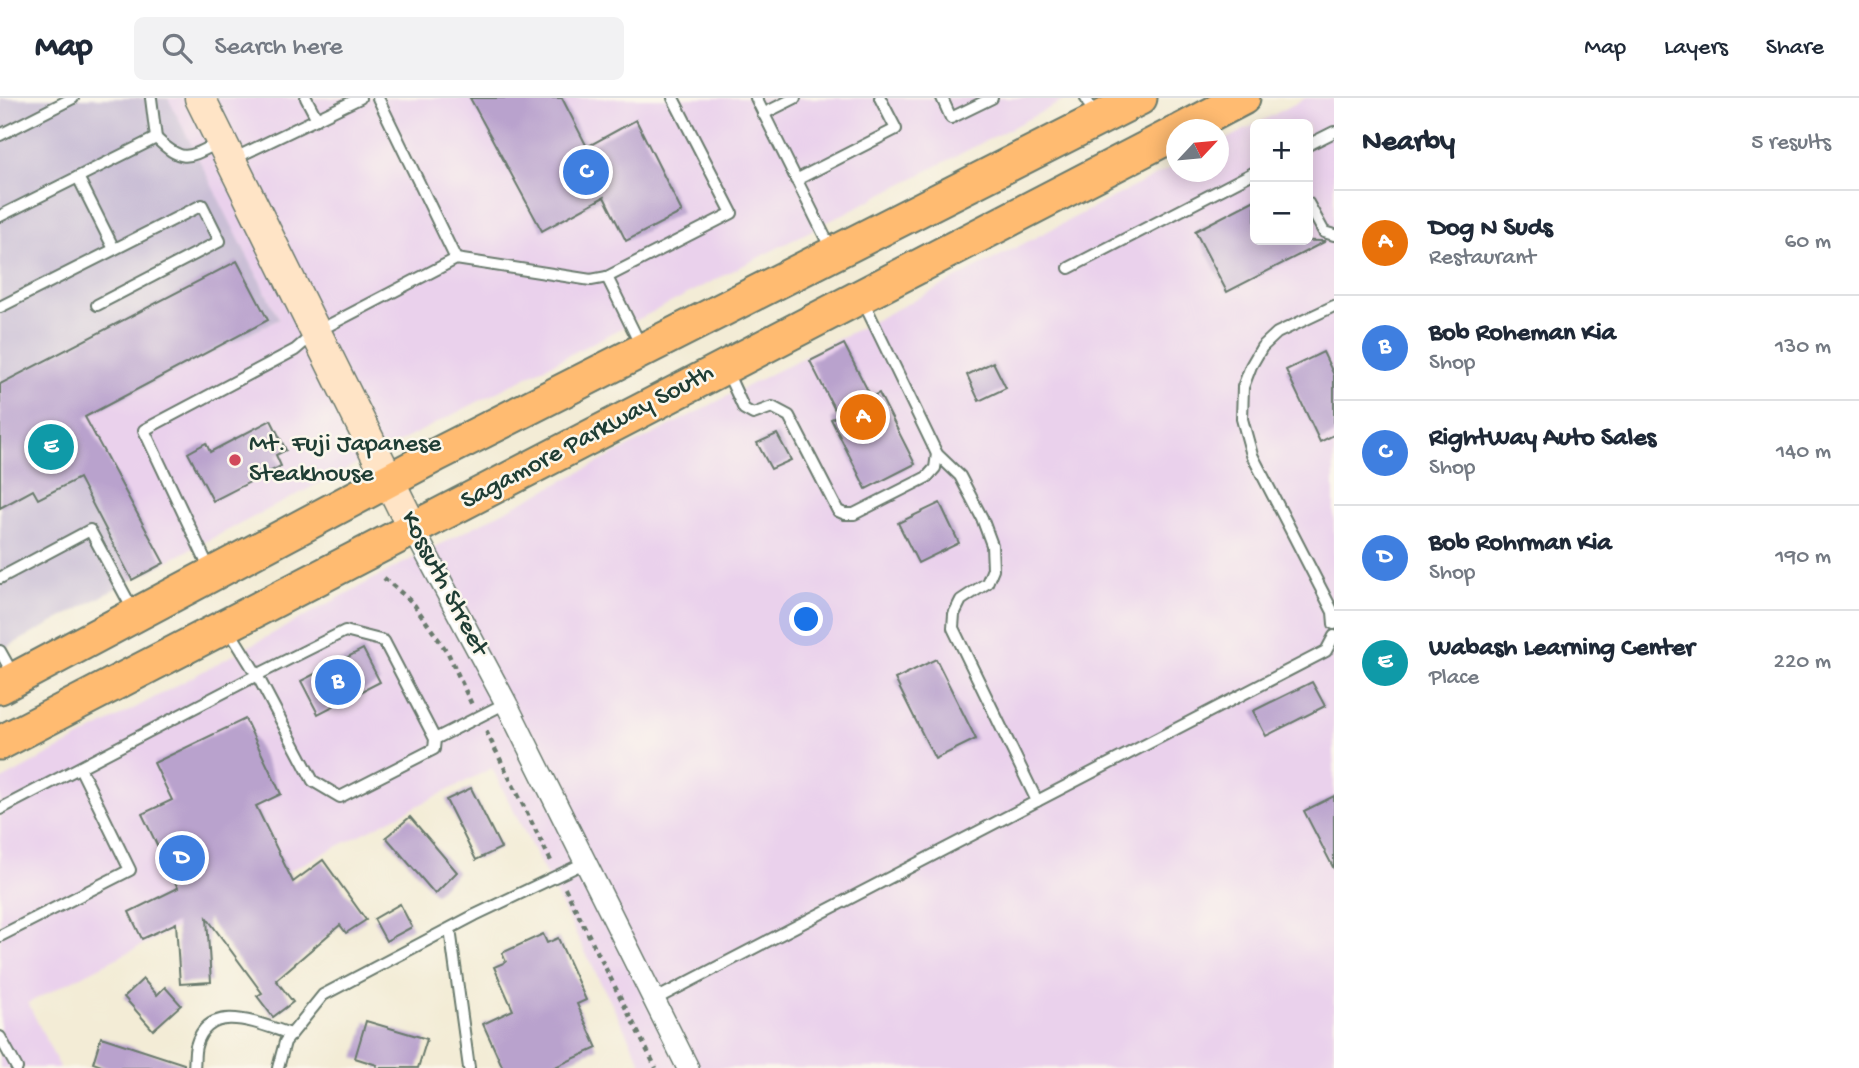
<!DOCTYPE html>
<html lang="en">
<head>
<meta charset="utf-8">
<style>
  body { margin:0; font-family:"Gochi Hand",sans-serif; background:#f2f2f3; color:#1f2937 }
  .controls { position:absolute; right:21px; top:21px; display:grid; overflow:hidden; border-radius:10px; box-shadow:0 4px 18px #0003 }
  .controls button { width:63px; height:63px; display:grid; place-items:center; padding:0; border:0; border-bottom:2px solid #e0e1e3; background:#fff; color:#1f2937; font:35px sans-serif }
  .compass { position:absolute; left:1166px; top:21px; width:63px; height:63px; border-radius:50%; background:#fff; box-shadow:0 4px 18px #0003; rotate:64deg }
  .you { position:absolute; left:807px; top:522px; width:24px; height:24px; margin:-18px; border:5px solid #fff; border-radius:50%; background:#1a73e8; box-shadow:0 0 0 10px #1a73e833 }
  .badge { display:grid; place-items:center; width:46px; height:46px; border-radius:50%; background:#2563eb; color:#fff; font-size:23px; font-weight:700 }
  .pin { position:absolute; translate:-50% -50%; border:4px solid #fff; box-shadow:0 2px 7px #0006 }
  .list { margin:0; padding:0; list-style:none }
  h2 { display:flex; justify-content:space-between; align-items:center; height:91px; margin:0; padding:0 28px; font-size:30px }
  h2 small { font-size:23px; font-weight:400; color:#747a83 }
  .list li { display:grid; grid-template-columns:46px 1fr auto; gap:21px; align-items:center; box-sizing:border-box; height:105px; padding:0 28px; border-top:2px solid #e0e1e3 }
  .list b { display:block; font-size:26px; white-space:nowrap }
  .list p { margin:0; font-size:23px; white-space:nowrap; color:#747a83 }
  .list em { font-size:23px; font-style:normal; color:#747a83 }
  .icon { flex:none; width:38px; height:38px; fill:none; stroke:currentColor; stroke-width:2; stroke-linecap:round; stroke-linejoin:round }
  .map { position:relative; flex:none; width:1334px; height:970px; overflow:hidden }
  header { display:flex; align-items:center; gap:42px; box-sizing:border-box; height:98px; padding:0 35px; background:#fff; border-bottom:2px solid #e0e1e3 }
  header strong { font-size:33px }
  nav { display:flex; gap:38px; margin-inline-start:auto; font-size:24px }
  .search { width:490px; height:63px; background:#f2f2f3; display:flex; align-items:center; gap:18px; box-sizing:border-box; padding:0 24px; border-radius:10px; color:#747a83; font-size:26px }
  main { display:flex }
  aside { flex:1; background:#fff }
  .map>svg:first-child { display:block }
</style>
</head>
<body>
<header>
<strong>Map</strong>
<div class="search"><svg class="icon" aria-label="search" viewBox="0 0 24 24"><circle cx="10" cy="10" r="6"/><path d="M15 15l6 6"/></svg>Search here</div>
<nav><a>Map</a><a>Layers</a><a>Share</a></nav>
</header>
<main>
<div class="map">
<svg width="1334" height="970" viewBox="0 0 1334 970">
  <rect width="100%" height="100%" fill="#fbf7ec"/>
  <filter id="ink" filterUnits="userSpaceOnUse"><feTurbulence type="fractalNoise" baseFrequency=".0143" numOctaves="2"/><feDisplacementMap in="SourceGraphic" scale="14" xChannelSelector="R" yChannelSelector="G"/><feConvolveMatrix kernelMatrix="1 2 1 2 8 2 1 2 1" color-interpolation-filters="sRGB"/></filter>
  <filter id="wash" filterUnits="userSpaceOnUse"><feTurbulence type="fractalNoise" baseFrequency=".00686" numOctaves="4" result="noise"/><feDisplacementMap in="SourceGraphic" scale="28" xChannelSelector="R" yChannelSelector="G"/><feGaussianBlur stdDeviation="1.57" result="paint"/><feColorMatrix in="noise" values="0 0 0 0 0 0 0 0 0 0 0 0 0 0 0 0 0 1.4 0 .05"/><feComposite in="paint" operator="in"/></filter>
  <g filter="url(#wash)">
    <rect width="100%" height="100%" fill="#f3ecd6"/>
    <g fill="#ead1ec" fill-rule="evenodd">
      <polygon points="167,0 1069,0 164,465 85,319 279,221"/>
      <path d="M1306,0H1334V970H644L492,670L28,905L60,970H0V683L392,471L1176,67V74H1218L1219,45ZM1255,26H1308V142H1255Z"/>
    </g>
    <polygon fill="#cabfd6" points="0,0 168,0 279,221 86,319 164,465 0,553"/>
    <g id="blocks">
      <g fill="#b9a2cd">
        <polygon points="470,0 562,0 587,49 636,22 682,114 626,143 604,99 542,133"/>
        <polygon points="1255,102 1255,142 1326,143 1227,194 1195,133"/>
        <polygon points="237,163 268,222 85,319 164,465 132,482 79,380 38,401 33,392 0,410 0,286"/>
        <polygon points="844,246 871,299 879,295 915,366 866,391 831,321 838,318 810,263"/>
        <polygon points="1323,254 1334,277 1334,337 1320,344 1286,272"/>
        <polygon points="993,264 1006,290 979,303 967,277"/>
        <polygon points="271,322 286,352 276,357 281,368 213,403 188,355 206,345 210,354"/>
        <polygon points="777,336 791,362 771,371 757,345"/>
        <polygon points="940,405 959,445 918,465 898,425"/>
        <polygon points="363,551 380,584 318,616 301,583"/>
        <polygon points="936,561 976,641 935,661 895,581"/>
        <polygon points="1312,584 1325,608 1266,638 1253,613"/>
        <polygon points="245,621 281,696 256,708 293,784 323,762 366,822 346,835 340,827 276,882 293,904 273,919 257,898 262,895 207,820 211,884 180,886 176,825 142,841 129,814 178,790 142,716 172,702 154,665"/>
        <polygon points="471,690 501,750 476,762 446,702"/>
        <polygon points="1334,698 1334,771 1304,713"/>
        <polygon points="410,719 457,774 435,796 386,739"/>
        <polygon points="400,806 412,829 386,843 374,821"/>
        <polygon points="543,836 547,845 558,840 586,902 577,906 597,950 553,970 503,970 483,926 513,912 494,869 506,864 502,855"/>
        <polygon points="143,881 157,897 165,889 181,907 153,932 124,899"/>
        <polygon points="366,923 427,941 418,970 376,970 377,967 355,960"/>
        <polygon points="101,939 184,966 184,970 107,970 93,965"/>
      </g>
    </g>
  </g>
  <g filter="url(#ink)">
    <use href="#blocks" fill-opacity="0" stroke="#697a6d" stroke-width="2"/>
    <g fill="none" stroke-linecap="round" stroke-linejoin="round">
      <g stroke="#697a6d" stroke-width="14">
        <g id="lane">
          <polyline points="306,0 317,21"/>
          <polyline points="378,0 456,161"/>
          <polyline points="756,0 831,151"/>
          <polyline points="942,0 951,20 992,0"/>
          <polyline points="1086,0 1095,20"/>
          <polyline points="763,16 795,0"/>
          <polyline points="0,37 73,0"/>
          <path d="M156,40C183,66 188,60 220,44"/>
          <polyline points="1308,47 1334,34"/>
          <polyline points="233,61 360,0"/>
          <polyline points="78,79 114,151"/>
          <polyline points="796,82 896,31 880,0"/>
          <polyline points="1308,105 1324,134 1334,137"/>
          <polyline points="0,118 156,40 151,0"/>
          <polyline points="1069,170 1255,74"/>
          <polyline points="862,201 937,356 960,378 982,420 992,447 993,471 987,485 961,502 954,516 953,530 1037,703"/>
          <polyline points="1334,208 1277,235 1262,249 1251,268 1243,289 1242,321 1252,357 1333,514 1334,526"/>
          <polyline points="0,209 202,107 220,143 97,207"/>
          <polyline points="642,250 607,179 732,115 673,0"/>
          <polyline points="727,274 744,311 753,316 772,309 789,318 838,413 845,416 854,416 927,379 935,370 937,356"/>
          <polyline points="211,474 144,332 295,252 316,234 456,161 591,182 607,179"/>
          <polyline points="0,480 90,432 133,512"/>
          <polyline points="0,553 14,578"/>
          <polyline points="435,641 434,651 340,699 313,683 257,577 345,533 384,543 435,641 506,605"/>
          <polyline points="0,711 257,577 229,532"/>
          <polyline points="450,831 469,970"/>
          <polyline points="0,838 130,772 80,670"/>
          <polyline points="654,902 1326,553 1334,538"/>
          <polyline points="0,939 17,970"/>
          <path d="M194,970C195,963 194,955 196,948C209,901 261,927 291,936"/>
          <polyline points="278,970 285,944 323,897 475,817 584,765"/>
        </g>
      </g>
      <g stroke="#697a6d" stroke-width="24">
        <polyline id="street" points="413,431 506,605 688,970"/>
      </g>
      <g stroke="#697a6d" stroke-width="33">
        <polyline id="secondary" points="200,0 413,431"/>
      </g>
      <g stroke="#697a6d" stroke-width="37">
        <g id="primary">
          <polyline points="1182,32 1243,0"/>
          <polyline points="0,589 436,357 1140,0"/>
          <polyline points="0,645 1176,35"/>
        </g>
      </g>
      <g stroke="#697a6d" stroke-width="4.5" stroke-dasharray="5 5" stroke-linecap="butt">
        <polyline points="384,480 413,505 448,555 472,607"/>
        <polyline points="486,633 551,763"/>
        <polyline points="565,790 656,970"/>
      </g>
      <use href="#lane" stroke="#fff" stroke-width="10"/>
      <use href="#street" stroke="#fff" stroke-width="21"/>
      <use href="#secondary" stroke="#ffe4c6" stroke-width="30"/>
      <use href="#primary" stroke="#ffbb71" stroke-width="33"/>
    </g>
  </g>
  <circle fill="#d1495b" stroke="#fbf7ec" stroke-width="2.5" cx="235" cy="362" r="7"/>
  <g text-anchor="middle" dominant-baseline="central" stroke-width="5" stroke-linejoin="round" paint-order="stroke">
    <g font-size="26" fill="#1f3d34" stroke="#fbf7ec">
      <text transform="translate(588 340) rotate(-28)">Sagamore Parkway South</text>
      <text transform="translate(443 486) rotate(62)">Kossuth Street</text>
    </g>
    <g font-size="26" fill="#1f3d34" stroke="#fbf7ec" text-anchor="start">
      <text x="249" y="347">Mt. Fuji Japanese<tspan x="249" dy="30">Steakhouse</tspan></text>
    </g>
  </g>
</svg>
<div class="controls">
<button>+</button>
<button>−</button>
</div>
<svg class="compass" viewBox="-18 -18 36 36"><path d="M0-13l5 13h-10z" fill="#e53935"/><path d="M0 13l5-13h-10z" fill="#747a83"/></svg>
<div class="you"></div>
<div class="pin badge" style="left:863px;top:319px;background:#e8710a">A</div>
<div class="pin badge" style="left:338px;top:584px;background:#3f7fe0">B</div>
<div class="pin badge" style="left:586px;top:74px;background:#3f7fe0">C</div>
<div class="pin badge" style="left:182px;top:760px;background:#3f7fe0">D</div>
<div class="pin badge" style="left:51px;top:349px;background:#0f9aa8">E</div>
</div>
<aside>
<h2>Nearby<small>5 results</small></h2>
<ul class="list">
<li><span class="badge" style="background:#e8710a">A</span><div><b>Dog N Suds</b><p>Restaurant</p></div><em>60 m</em></li>
<li><span class="badge" style="background:#3f7fe0">B</span><div><b>Bob Roheman Kia</b><p>Shop</p></div><em>130 m</em></li>
<li><span class="badge" style="background:#3f7fe0">C</span><div><b>RightWay Auto Sales</b><p>Shop</p></div><em>140 m</em></li>
<li><span class="badge" style="background:#3f7fe0">D</span><div><b>Bob Rohrman Kia</b><p>Shop</p></div><em>190 m</em></li>
<li><span class="badge" style="background:#0f9aa8">E</span><div><b>Wabash Learning Center</b><p>Place</p></div><em>220 m</em></li>
</ul>
</aside>
</main>
</body>
</html>
